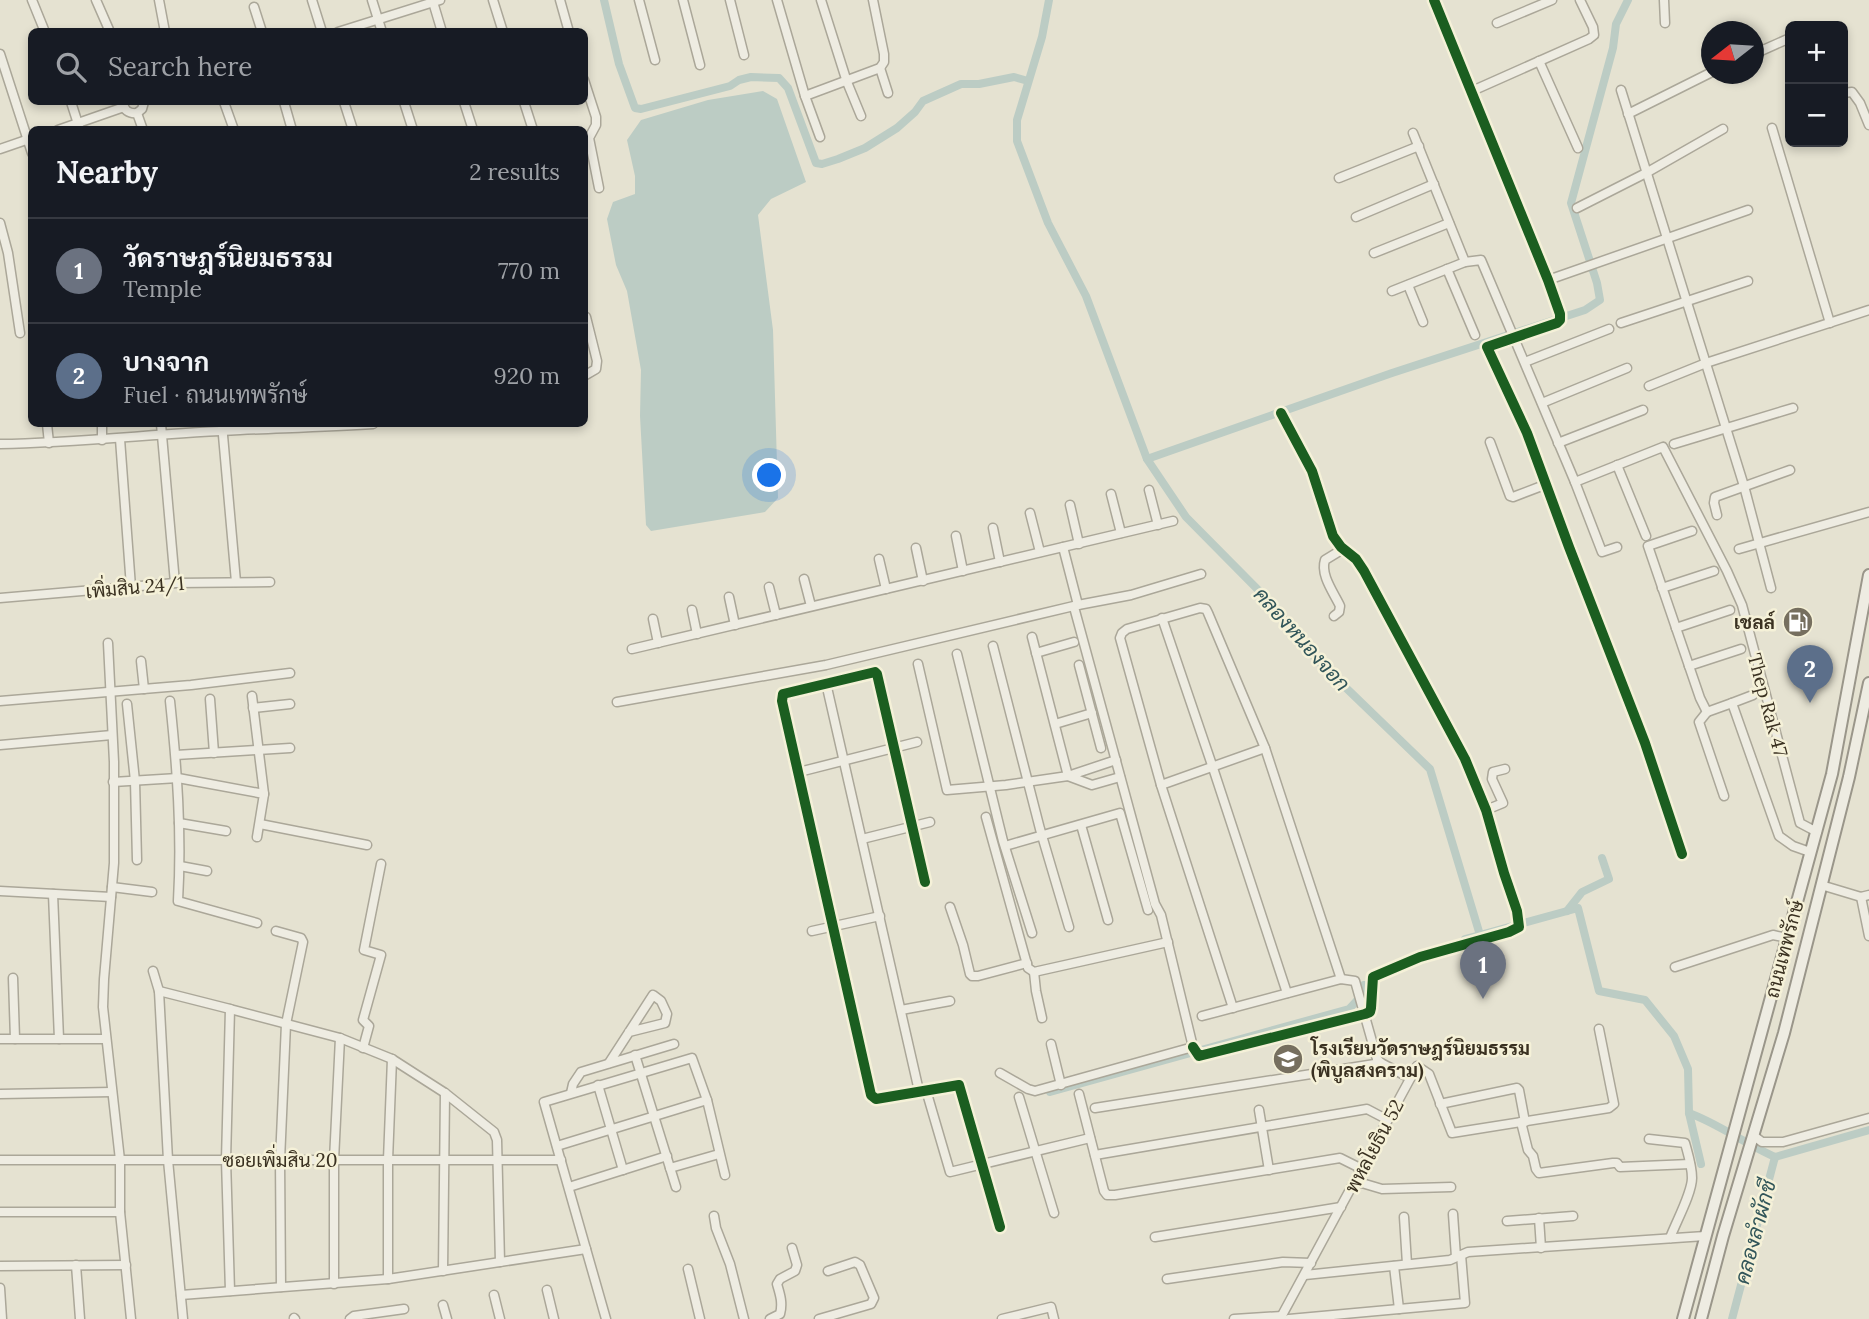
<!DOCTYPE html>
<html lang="en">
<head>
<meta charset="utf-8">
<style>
  body { margin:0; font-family:Lora,Sarabun,serif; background:#242831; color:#f1f3f6 }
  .controls { position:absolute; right:21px; top:21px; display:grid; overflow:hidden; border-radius:10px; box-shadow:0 4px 10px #0003 }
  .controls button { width:63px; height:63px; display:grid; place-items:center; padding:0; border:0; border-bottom:2px solid #363941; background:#171b24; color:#f1f3f6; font:35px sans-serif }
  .compass { position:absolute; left:1701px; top:21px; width:63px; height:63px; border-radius:50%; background:#171b24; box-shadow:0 4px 10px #0003; rotate:253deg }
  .you { position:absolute; left:770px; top:476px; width:24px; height:24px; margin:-18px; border:5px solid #fff; border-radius:50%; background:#1a73e8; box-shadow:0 0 0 10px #1a73e833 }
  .badge { display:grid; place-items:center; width:46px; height:46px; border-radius:50%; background:#2563eb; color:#fff; font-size:23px; font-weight:700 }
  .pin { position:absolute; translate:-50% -58px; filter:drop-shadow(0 2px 4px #0008) }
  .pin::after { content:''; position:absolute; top:37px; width:24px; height:21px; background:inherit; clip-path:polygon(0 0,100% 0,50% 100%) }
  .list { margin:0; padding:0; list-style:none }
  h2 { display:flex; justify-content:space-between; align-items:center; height:91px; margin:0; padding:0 28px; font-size:30px }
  h2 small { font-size:23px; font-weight:400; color:#9ea1a6 }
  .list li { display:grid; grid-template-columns:46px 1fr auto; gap:21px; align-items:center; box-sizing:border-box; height:105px; padding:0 28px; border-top:2px solid #363941 }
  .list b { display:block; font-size:26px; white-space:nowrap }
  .list p { margin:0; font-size:23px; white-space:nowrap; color:#9ea1a6 }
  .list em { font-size:23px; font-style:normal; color:#9ea1a6 }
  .icon { flex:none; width:38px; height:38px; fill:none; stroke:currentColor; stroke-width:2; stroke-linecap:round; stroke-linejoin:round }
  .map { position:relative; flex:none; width:1869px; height:1319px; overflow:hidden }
  .search { position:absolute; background:#171b24; box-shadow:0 4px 10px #0003; left:28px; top:28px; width:560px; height:77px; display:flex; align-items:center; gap:18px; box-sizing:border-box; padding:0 24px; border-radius:10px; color:#9ea1a6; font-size:26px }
  .panel { position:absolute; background:#171b24; box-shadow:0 4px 10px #0003; left:28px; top:126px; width:560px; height:301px; border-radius:10px }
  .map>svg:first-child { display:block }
</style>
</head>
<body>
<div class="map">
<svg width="1869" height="1319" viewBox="0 0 1869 1319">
  <rect width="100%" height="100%" fill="#e5e2d1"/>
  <polygon fill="#bcccc4" points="763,91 777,99 806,182 771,199 758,215 773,330 778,498 765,512 651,531 646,525 640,416 641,370 627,291 616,265 607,219 613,202 635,194 635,176 627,140 641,120 708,100"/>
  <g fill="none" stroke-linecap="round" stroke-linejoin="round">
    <g stroke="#bcccc4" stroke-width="8">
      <polyline points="604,0 619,64 635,108 641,109 730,86 739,80 751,77 779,78 788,88 816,163 822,164 838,159 865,148 897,128 915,112 923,101 961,84 979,84 1014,77 1028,81"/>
      <polyline points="1049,0 1042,37 1017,120 1017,141 1048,223 1086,296 1147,459 1186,517 1272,604 1312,655 1430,769 1480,935 1578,908 1599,991 1645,1000 1674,1036 1688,1069 1689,1113 1701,1164"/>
      <polyline points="1147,459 1392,373 1585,310 1600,300 1597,283 1571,203 1613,48 1616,24 1628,0"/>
      <polyline points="1567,911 1582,892 1609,879 1602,858"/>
      <polyline points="1465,939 1480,935"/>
      <path d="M1050,1092L1349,1009C1356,1002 1362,996 1364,985"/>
      <path d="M1689,1113C1719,1124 1745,1144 1775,1157L1732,1319"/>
      <polyline points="1775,1157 1869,1130"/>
    </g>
    <g stroke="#aba799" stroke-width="11">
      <g id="minor">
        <polyline points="32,0 45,32"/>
        <polyline points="96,0 110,32"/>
        <polyline points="159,0 165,32"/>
        <polyline points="312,0 322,32"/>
        <polyline points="372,0 382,32"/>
        <polyline points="493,0 503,32"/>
        <polyline points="560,0 569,32"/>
        <polyline points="639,0 655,60"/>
        <polyline points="683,0 700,65"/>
        <polyline points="730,0 744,55"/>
        <polyline points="777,0 805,96 820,137"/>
        <polyline points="821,0 847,82 861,116"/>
        <polyline points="1434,0 1548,280 1560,314 1560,320 1557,323 1487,347 1527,433 1569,547 1645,743 1682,854"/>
        <polyline points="1664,0 1665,23"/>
        <polyline points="433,2 442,32"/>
        <polyline points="254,7 262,32"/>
        <polyline points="1497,23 1552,0"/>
        <polyline points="338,32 440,0"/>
        <polyline points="0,54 32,153"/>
        <polyline points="1754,54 1790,38"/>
        <polyline points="1539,61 1578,148"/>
        <polyline points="880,68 888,93"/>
        <polyline points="584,80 596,117 596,125 589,138 599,188"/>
        <polyline points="1621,90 1744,486 1771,588"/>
        <polyline points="1472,91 1589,39 1594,35 1593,27 1580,0"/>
        <polyline points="1843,93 1852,92 1860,103 1869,125"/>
        <polyline points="805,96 880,68 884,62 884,54 873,0"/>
        <polyline points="71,102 80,130"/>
        <path d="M123,102C123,110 129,114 137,113"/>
        <polyline points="224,102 234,130"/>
        <polyline points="284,102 292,130"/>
        <polyline points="344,102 353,130"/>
        <polyline points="404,102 413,130"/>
        <polyline points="464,102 473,130"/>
        <polyline points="524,102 533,130"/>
        <polyline points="137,113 143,130"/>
        <polyline points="137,113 142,109 144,102"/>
        <polyline points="1628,114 1712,72"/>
        <polyline points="1772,128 1830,323"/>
        <polyline points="58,130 124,107"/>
        <polyline points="1413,133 1465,262 1481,260 1575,482 1663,447 1727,571 1742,605 1800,823 1817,832"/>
        <polyline points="0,149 32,138"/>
        <polyline points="1339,178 1419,146"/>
        <polyline points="1577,208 1646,173 1723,129"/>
        <polyline points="1356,217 1434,184"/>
        <polyline points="0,223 8,253 20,333"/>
        <polyline points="1374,253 1449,223"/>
        <polyline points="1447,269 1475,335"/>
        <polyline points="1548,280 1748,210"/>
        <polyline points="1408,285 1423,322"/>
        <polyline points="1392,291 1465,262"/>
        <polyline points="1621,323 1748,281"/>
        <polyline points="1525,362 1609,329"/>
        <polyline points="584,376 596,369 597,361 586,317"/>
        <polyline points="1649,386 1706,363 1869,310"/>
        <polyline points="1542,403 1627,368"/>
        <polyline points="47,424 49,443"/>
        <polyline points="102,424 102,440"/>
        <polyline points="161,424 175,583"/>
        <polyline points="222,424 236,582"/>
        <polyline points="120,439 131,587"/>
        <polyline points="1490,442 1510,496 1513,497 1547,484"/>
        <polyline points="1558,443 1643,410"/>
        <path d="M0,444C80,443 160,433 240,430C284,428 328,427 373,424"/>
        <polyline points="1674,444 1793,408"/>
        <polyline points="1617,465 1646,536"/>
        <polyline points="1575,482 1602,552 1617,547"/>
        <polyline points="1149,490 1158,525"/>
        <polyline points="1111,494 1121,533"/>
        <polyline points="1070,505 1079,544"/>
        <polyline points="1030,513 1040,552"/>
        <polyline points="1717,515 1714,503 1715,497 1790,470"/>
        <polyline points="993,528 1000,562"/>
        <polyline points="1692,531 1648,546 1700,698 1707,712 1732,703 1779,836 1793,846 1810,852"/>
        <polyline points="956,536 963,571"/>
        <polyline points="1063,547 1078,605"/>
        <polyline points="916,548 923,581"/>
        <polyline points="1739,549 1869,512"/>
        <polyline points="879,559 886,589"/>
        <polyline points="804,579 811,606"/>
        <polyline points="769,587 776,615"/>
        <polyline points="1662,588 1714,571"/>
        <polyline points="729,597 735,625"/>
        <polyline points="0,598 175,583 270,582"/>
        <polyline points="692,610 697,634"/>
        <path d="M1334,616L1339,612L1340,606C1334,593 1320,575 1325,560L1343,549"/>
        <polyline points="1162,618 1213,768 1287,993"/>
        <polyline points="653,619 658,643"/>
        <polyline points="1676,628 1730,610"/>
        <polyline points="108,643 114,762 114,863 104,979 103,1007 120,1160 120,1212 131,1319"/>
        <polyline points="993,646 1040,829 1069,927"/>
        <polyline points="632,649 1173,521"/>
        <polyline points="1036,653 1074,642"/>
        <polyline points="957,654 1003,841 1032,933"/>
        <polyline points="141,661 144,689"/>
        <polyline points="918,664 947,790 1006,785 1068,776 1032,637"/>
        <polyline points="1079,665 1101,748"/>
        <polyline points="1689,666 1741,649"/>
        <polyline points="826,683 919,1091"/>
        <polyline points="252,696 264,794"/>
        <polyline points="210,699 214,753"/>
        <polyline points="0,701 191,685 290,673"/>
        <path d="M170,701C177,768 182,833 178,901L257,923"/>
        <polyline points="617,702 826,665 1078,605 1131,595 1201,574"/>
        <polyline points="1732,703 1753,695"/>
        <polyline points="127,704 135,781 137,860"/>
        <polyline points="253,708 290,704"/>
        <polyline points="1707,712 1699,722 1724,796"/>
        <polyline points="1055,724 1092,713"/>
        <polyline points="0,745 112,735"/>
        <polyline points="176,755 290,748"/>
        <polyline points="1116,760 1068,776 1092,785 1120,777"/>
        <polyline points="799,772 917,742"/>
        <polyline points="113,782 178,778 264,794 257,837"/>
        <polyline points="1161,785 1265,748"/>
        <polyline points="1486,810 1503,803 1492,779 1493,772 1505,769"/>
        <polyline points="986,817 1028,968 1034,972 1168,942"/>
        <polyline points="179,823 226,831"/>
        <polyline points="260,824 367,845"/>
        <polyline points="1081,825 1108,920"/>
        <polyline points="862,839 930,822"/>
        <polyline points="1005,846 1120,813 1148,910"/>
        <polyline points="180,866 207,871"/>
        <polyline points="925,882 877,674 875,672 871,673 783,694 782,701 871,1095 876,1099 959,1085 1000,1227"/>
        <polyline points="1821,885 1861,897 1869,895"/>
        <polyline points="112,887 152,892"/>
        <polyline points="0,891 111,897"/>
        <polyline points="53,894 59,1039"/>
        <polyline points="1861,897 1869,936"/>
        <polyline points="950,907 963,945 970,974 972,976 978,976 1027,963"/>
        <polyline points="276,931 301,938 303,942 286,1024 280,1160 281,1287"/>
        <polyline points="812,931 880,916"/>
        <polyline points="1675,967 1773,935 1787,938"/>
        <polyline points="153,971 159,991 168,1160 183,1319"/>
        <polyline points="1034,972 1036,991 1042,1018"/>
        <polyline points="13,978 15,1039"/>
        <polyline points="159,991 230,1009 226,1160 230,1291"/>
        <polyline points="1233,1008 1161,785 1120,638 1122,633 1127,629 1200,608 1206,609 1208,613 1265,748 1341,979"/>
        <polyline points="230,1009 340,1038 392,1059 445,1093 494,1132 497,1140 500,1262"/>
        <polyline points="901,1010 950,1001"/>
        <polyline points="1202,1016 1341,979 1355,981 1377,1059 1381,1063 1410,1078"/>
        <polyline points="0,1039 106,1039"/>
        <polyline points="1051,1044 1061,1085"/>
        <polyline points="1193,1047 1199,1056 1365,1014 1370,1012 1371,1008 1373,977 1420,957 1509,932 1519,927 1517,911 1504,873 1486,810 1465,759 1364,571 1356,559 1341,547 1333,536 1312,471 1281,413"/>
        <polyline points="363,1048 369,1026 363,1020 381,955 364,950 381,864"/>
        <polyline points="635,1055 676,1187"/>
        <polyline points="609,1063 653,995 661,1001 667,1014 665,1023 629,1032"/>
        <polyline points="1000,1073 1028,1089 1035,1091 1193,1047 1161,915 1155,904 1074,607"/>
        <polyline points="598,1085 623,1170"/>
        <polyline points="926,1090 950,1172 1090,1138"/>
        <polyline points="571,1093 573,1084 581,1072 674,1044"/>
        <polyline points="0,1094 112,1092"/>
        <polyline points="1079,1094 1104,1191 1107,1195 1115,1195 1340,1158 1362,1169"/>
        <polyline points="1019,1097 1054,1213"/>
        <polyline points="1440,1104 1517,1088 1519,1090 1525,1122"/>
        <polyline points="1095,1108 1381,1063"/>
        <polyline points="1259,1110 1269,1170"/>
        <polyline points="1521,1122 1528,1150 1533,1156 1536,1169 1539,1173 1613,1163 1617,1163 1620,1167 1690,1164"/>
        <polyline points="1754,1136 1762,1142 1783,1142 1869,1118"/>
        <path d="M1649,1139L1685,1143C1688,1154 1692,1166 1692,1178C1692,1193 1676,1222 1670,1238"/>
        <polyline points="557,1146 707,1100"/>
        <polyline points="1095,1155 1367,1109 1388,1120"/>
        <polyline points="0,1160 561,1160"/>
        <polyline points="670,1168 719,1154"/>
        <polyline points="1355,1181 1382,1189 1451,1187"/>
        <polyline points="569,1187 667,1156"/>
        <polyline points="0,1212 120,1212"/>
        <polyline points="1453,1214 1456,1257"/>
        <polyline points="714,1216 716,1228 730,1264 744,1319"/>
        <polyline points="1404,1217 1407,1264"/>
        <polyline points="1539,1218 1541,1248"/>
        <polyline points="1507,1221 1573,1216"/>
        <polyline points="1155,1237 1341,1207"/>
        <polyline points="76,1265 80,1319"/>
        <polyline points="0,1266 126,1265"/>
        <polyline points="1394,1266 1399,1309"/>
        <polyline points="688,1269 700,1319"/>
        <polyline points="443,1271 445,1093"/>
        <polyline points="1305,1275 1450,1260 1468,1252 1705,1236"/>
        <polyline points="388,1279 388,1160 392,1059"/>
        <polyline points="1167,1279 1283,1262 1311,1263"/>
        <polyline points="334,1284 334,1160 340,1038"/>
        <polyline points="0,1288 2,1319"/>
        <polyline points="547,1290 554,1319"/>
        <polyline points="181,1295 388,1279 586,1249"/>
        <polyline points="494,1295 500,1319"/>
        <polyline points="443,1305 447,1319"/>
        <polyline points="294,1318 295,1319"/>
        <polyline points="350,1319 354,1316 404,1309"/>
        <polyline points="606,1319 544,1102 692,1058 707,1100 725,1175"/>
        <path d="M770,1319L780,1314C783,1303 780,1294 777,1284L780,1279L795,1271L797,1265L792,1248"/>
        <polyline points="819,1319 871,1304 874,1298 860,1265 855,1262 828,1271"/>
        <polyline points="1002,1319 1051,1307 1054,1319"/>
        <polyline points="1234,1319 1282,1316"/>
        <polyline points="1280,1319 1417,1066 1429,1074 1452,1133 1609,1108 1614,1104 1599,1029"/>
        <polyline points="1289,1319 1465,1303 1461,1255"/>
      </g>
    </g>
    <g stroke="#9a968a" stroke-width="14">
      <g id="secondary">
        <polyline points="1683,1319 1832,774 1869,575"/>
        <polyline points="1701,1319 1723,1236 1784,1033 1849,777 1869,683"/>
      </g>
    </g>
    <use href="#minor" stroke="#eeece2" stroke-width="8"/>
    <use href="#secondary" stroke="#eeece2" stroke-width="10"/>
    <g stroke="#f5f1d8" stroke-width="15">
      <g id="cycleway">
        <polyline points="1434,0 1548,280 1560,314 1560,320 1557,323 1487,347 1527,433 1569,547 1645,743 1682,854"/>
        <polyline points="925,882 877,674 875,672 871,673 783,694 782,701 871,1095 876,1099 959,1085 1000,1227"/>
        <polyline points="1193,1047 1199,1056 1365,1014 1370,1012 1371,1008 1373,977 1420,957 1509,932 1519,927 1517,911 1504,873 1486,810 1465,759 1364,571 1356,559 1341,547 1333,536 1312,471 1281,413"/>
      </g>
    </g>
    <use href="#cycleway" stroke="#1b5e20" stroke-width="10"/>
  </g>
  <defs>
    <g id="fuel-disc" transform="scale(1.575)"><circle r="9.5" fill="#766f5f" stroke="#f5f1d8"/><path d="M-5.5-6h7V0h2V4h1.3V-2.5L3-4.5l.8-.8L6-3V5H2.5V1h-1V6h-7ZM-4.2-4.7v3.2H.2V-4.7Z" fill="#fff"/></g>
    <g id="school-disc" transform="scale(1.575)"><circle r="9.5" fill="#766f5f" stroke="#f5f1d8"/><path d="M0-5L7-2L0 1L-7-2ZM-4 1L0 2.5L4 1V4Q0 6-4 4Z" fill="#fff"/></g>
  </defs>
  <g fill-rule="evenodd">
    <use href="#fuel-disc" x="1798" y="622"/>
    <use href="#school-disc" x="1288" y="1059"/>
  </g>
  <g text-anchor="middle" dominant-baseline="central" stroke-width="5" stroke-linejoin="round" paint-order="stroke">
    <g font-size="19" fill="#3a3121" stroke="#f5f1d8">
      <text transform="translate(135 587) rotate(-5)">เพิ่มสิน 24/1</text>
      <text transform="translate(1768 705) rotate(75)">Thep Rak 47</text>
      <text transform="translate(1784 949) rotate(-75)">ถนนเทพรักษ์</text>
      <text transform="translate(1374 1146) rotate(-62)">พหลโยธิน 52</text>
      <text x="280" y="1160">ซอยเพิ่มสิน 20</text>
    </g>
    <g font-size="19" font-weight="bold" fill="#3a3121" stroke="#f5f1d8" text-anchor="end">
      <text x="1775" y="622">เชลล์</text>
      <text x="1311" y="1048" text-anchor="start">โรงเรียนวัดราษฎร์นิยมธรรม<tspan x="1311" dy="22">(พิบูลสงคราม)</tspan></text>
    </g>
    <g font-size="21" font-style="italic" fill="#315559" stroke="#f5f1d8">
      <text transform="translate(1302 639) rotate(48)">คลองหนองจอก</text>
      <text transform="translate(1755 1232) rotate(-75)">คลองลำผักชี</text>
    </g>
  </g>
</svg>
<div class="controls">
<button>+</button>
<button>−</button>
</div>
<svg class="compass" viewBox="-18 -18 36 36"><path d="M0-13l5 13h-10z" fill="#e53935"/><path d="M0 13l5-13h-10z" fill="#9ea1a6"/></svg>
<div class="you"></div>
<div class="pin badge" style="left:1483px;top:999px;background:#6b7280">1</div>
<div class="pin badge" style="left:1810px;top:703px;background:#5c6f8a">2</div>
<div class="search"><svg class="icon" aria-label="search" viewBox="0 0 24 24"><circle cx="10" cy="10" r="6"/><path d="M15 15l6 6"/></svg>Search here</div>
<section class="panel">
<h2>Nearby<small>2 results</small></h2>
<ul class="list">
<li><span class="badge" style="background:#6b7280">1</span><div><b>วัดราษฎร์นิยมธรรม</b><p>Temple</p></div><em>770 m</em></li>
<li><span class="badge" style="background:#5c6f8a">2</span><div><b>บางจาก</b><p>Fuel · ถนนเทพรักษ์</p></div><em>920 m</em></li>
</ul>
</section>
</div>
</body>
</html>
